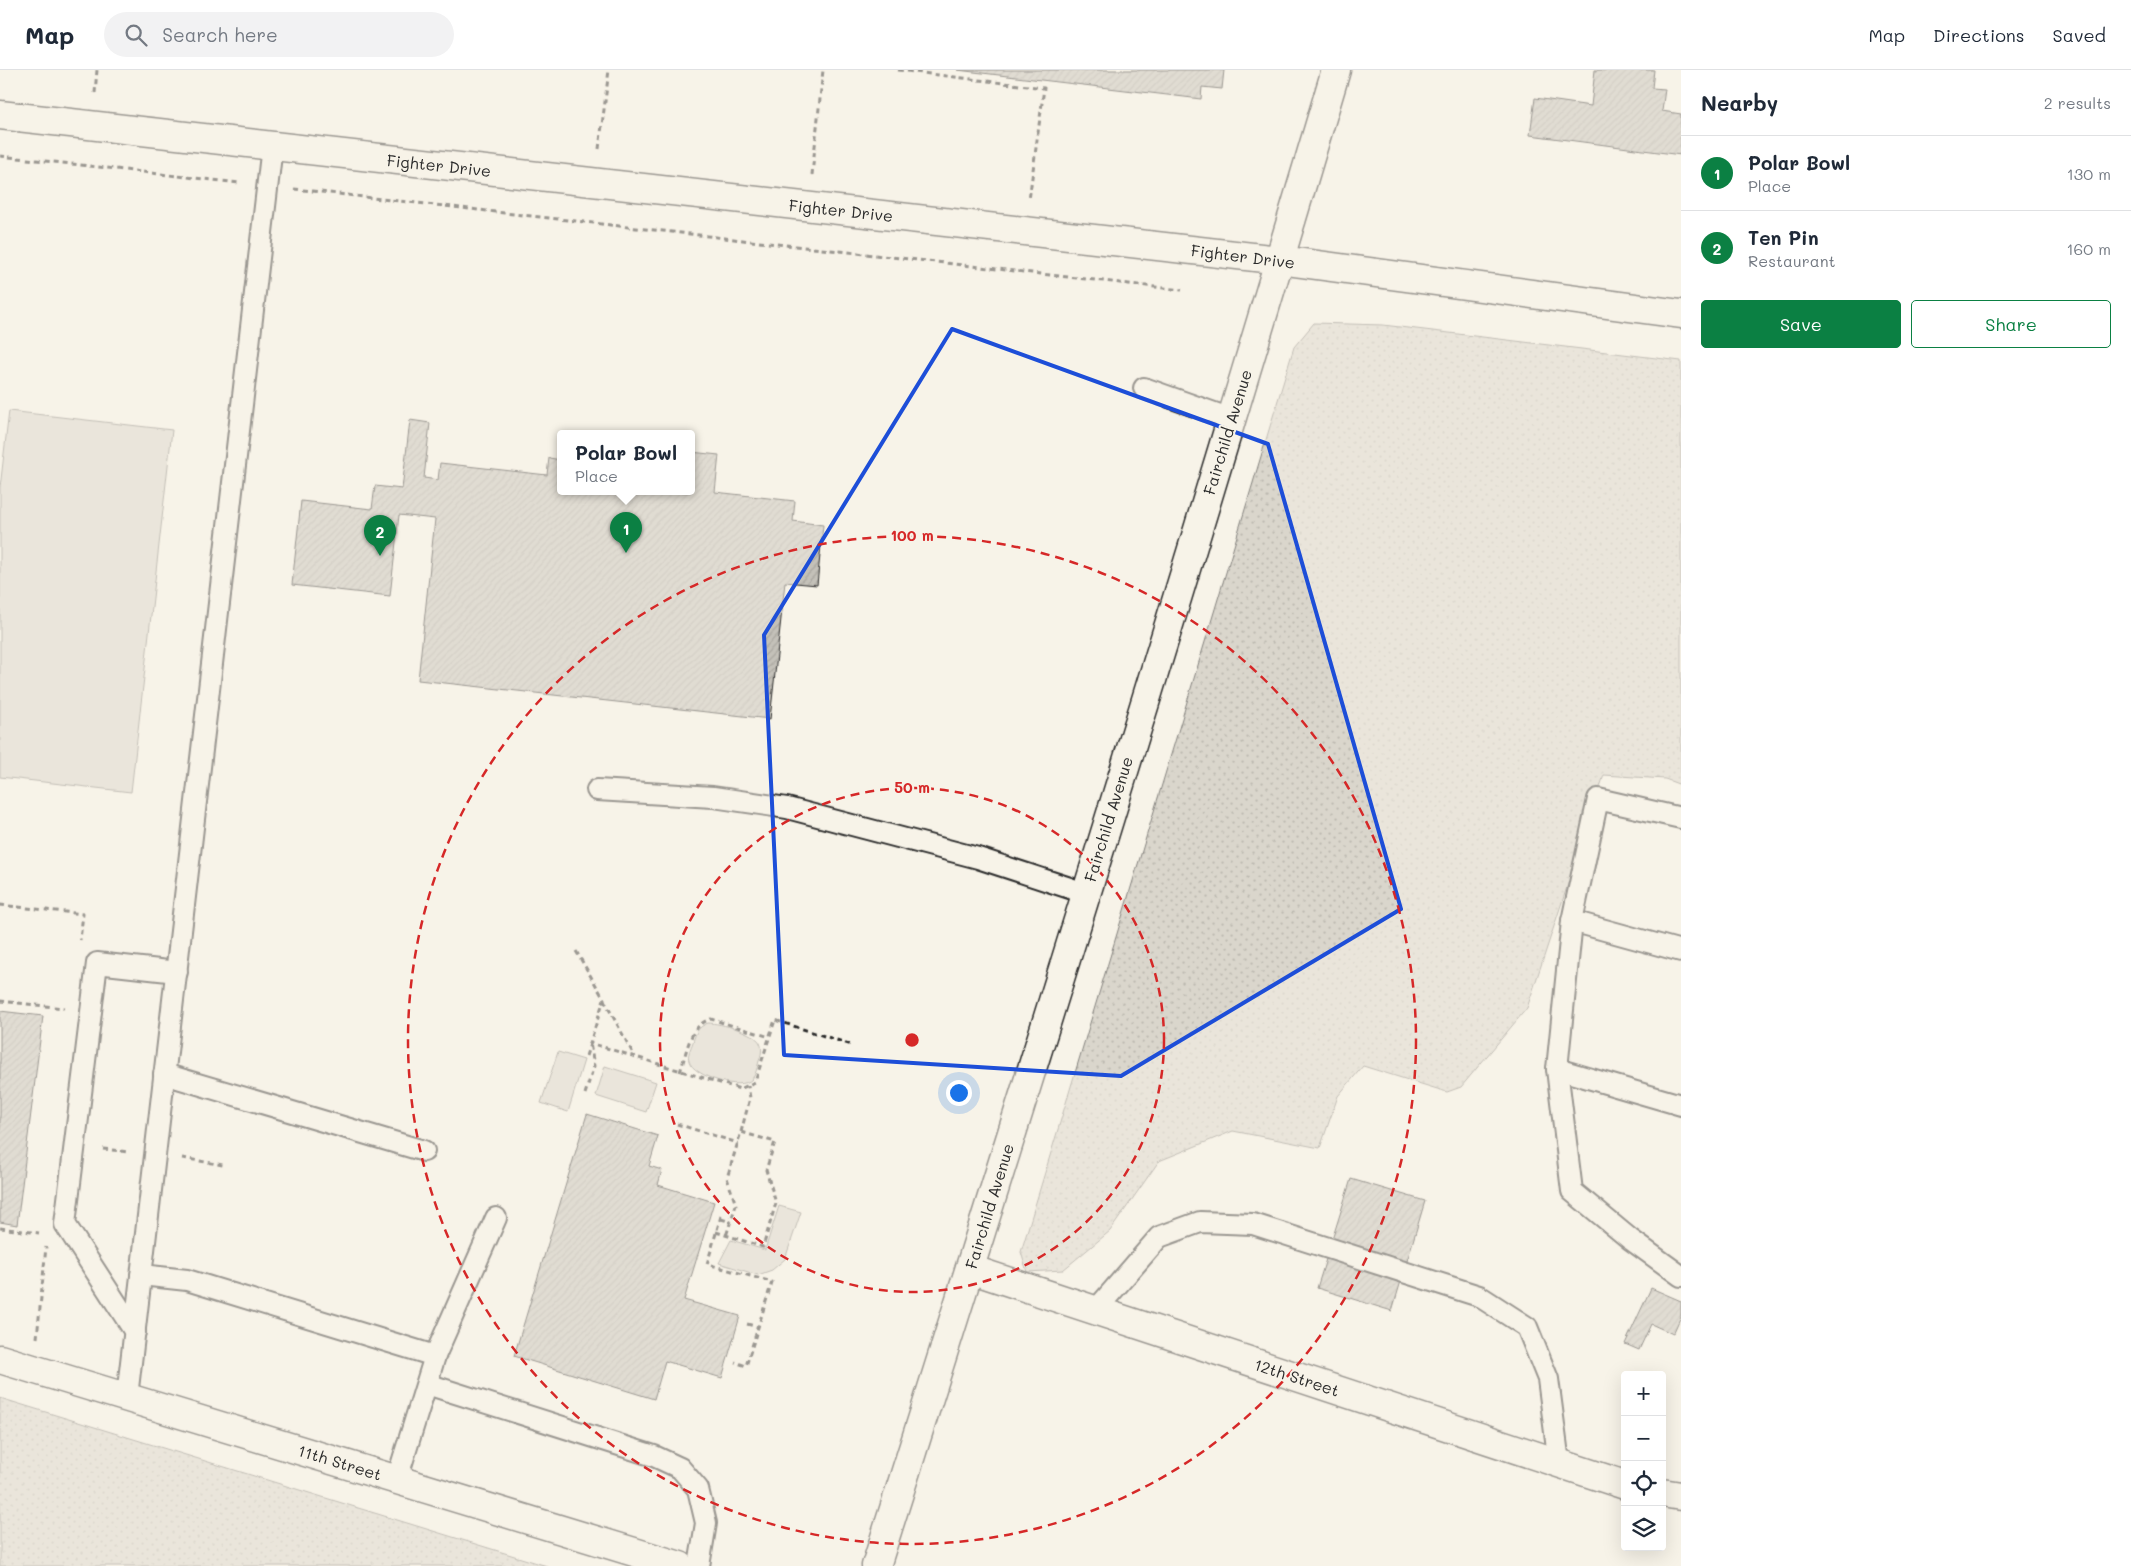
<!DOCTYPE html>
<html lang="en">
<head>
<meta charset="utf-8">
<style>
  body { margin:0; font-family:Mali,sans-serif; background:#f2f2f3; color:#1f2937 }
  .controls { position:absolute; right:15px; bottom:15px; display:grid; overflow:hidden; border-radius:5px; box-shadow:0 5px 20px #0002 }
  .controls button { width:45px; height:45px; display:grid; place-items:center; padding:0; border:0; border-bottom:1px solid #e0e1e3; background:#fff; color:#1f2937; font:25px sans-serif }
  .you { position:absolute; left:958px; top:1022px; width:18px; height:18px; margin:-12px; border:4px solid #fff; border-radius:50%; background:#1a73e8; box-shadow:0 0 0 8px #1a73e833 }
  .badge { display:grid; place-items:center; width:32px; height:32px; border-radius:50%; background:#0b8043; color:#fff; font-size:16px; font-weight:700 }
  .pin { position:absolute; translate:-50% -41px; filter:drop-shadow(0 1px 2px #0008) }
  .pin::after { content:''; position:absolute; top:26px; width:18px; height:15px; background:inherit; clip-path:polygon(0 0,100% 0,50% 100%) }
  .popup { position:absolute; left:557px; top:360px; width:138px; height:65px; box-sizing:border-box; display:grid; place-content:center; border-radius:5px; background:#fff; filter:drop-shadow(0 1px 4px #0005); font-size:16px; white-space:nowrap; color:#747a83 }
  .popup b { font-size:19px; color:#1f2937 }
  .popup::after { content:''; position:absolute; left:50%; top:100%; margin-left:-10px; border:10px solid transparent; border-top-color:#fff }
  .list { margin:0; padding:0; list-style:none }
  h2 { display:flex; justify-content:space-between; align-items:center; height:65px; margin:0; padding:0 20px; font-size:21px }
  h2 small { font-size:16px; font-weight:400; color:#747a83 }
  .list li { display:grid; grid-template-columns:32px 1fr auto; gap:15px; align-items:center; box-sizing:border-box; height:75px; padding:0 20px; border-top:1px solid #e0e1e3 }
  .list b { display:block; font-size:19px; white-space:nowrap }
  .list p { margin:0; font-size:16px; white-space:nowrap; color:#747a83 }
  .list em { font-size:16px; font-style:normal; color:#747a83 }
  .actions { display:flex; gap:10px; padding:15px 20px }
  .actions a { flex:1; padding:11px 0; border:1px solid #0b8043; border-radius:5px; text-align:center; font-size:18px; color:#0b8043 }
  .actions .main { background:#0b8043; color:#fff }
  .icon { flex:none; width:28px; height:28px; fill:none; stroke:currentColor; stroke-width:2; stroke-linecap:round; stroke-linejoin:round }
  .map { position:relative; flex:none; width:1681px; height:1496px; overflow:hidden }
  header { display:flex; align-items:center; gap:30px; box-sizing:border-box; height:70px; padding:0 25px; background:#fff; border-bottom:1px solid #e0e1e3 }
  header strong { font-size:24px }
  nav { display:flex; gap:28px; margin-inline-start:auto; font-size:18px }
  .search { width:350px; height:45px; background:#f2f2f3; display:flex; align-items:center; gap:12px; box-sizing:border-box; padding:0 18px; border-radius:28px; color:#747a83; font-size:19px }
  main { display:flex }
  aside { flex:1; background:#fff }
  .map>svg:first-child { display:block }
</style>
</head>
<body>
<header>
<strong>Map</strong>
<div class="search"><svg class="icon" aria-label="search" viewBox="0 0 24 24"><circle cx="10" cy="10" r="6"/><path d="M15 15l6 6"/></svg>Search here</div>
<nav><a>Map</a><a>Directions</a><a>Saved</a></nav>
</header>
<main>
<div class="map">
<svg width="1681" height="1496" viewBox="0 0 1681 1496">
  <defs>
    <pattern id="grass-dots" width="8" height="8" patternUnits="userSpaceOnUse" patternTransform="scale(1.25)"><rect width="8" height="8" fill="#dad6cc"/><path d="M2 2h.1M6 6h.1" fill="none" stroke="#bbb8af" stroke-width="1.8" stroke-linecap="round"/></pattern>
    <pattern id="building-hatch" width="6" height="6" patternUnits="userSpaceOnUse" patternTransform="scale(1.25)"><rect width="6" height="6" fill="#c4c1b9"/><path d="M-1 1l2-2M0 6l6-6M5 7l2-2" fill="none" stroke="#a9a69f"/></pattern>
  </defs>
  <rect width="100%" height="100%" fill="#f7f3e8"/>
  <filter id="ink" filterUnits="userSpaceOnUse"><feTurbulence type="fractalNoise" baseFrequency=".02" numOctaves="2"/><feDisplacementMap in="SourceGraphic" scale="10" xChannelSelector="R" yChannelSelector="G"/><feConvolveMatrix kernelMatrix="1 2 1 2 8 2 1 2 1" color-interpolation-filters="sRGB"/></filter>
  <g filter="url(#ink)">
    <g fill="url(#grass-dots)" stroke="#82807c">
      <polygon points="1314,253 1383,255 1681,291 1681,715 1665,709 1604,705 1527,938 1461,1017 1447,1022 1363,996 1338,1026 1320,1078 1233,1061 1159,1091 1110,1161 1063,1200 1027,1202 1021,1182 1294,277"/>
      <polygon points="0,1328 547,1496 0,1496"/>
    </g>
    <g fill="#dad6cc" stroke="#82807c">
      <polygon points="9,341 172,360 131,722 0,707 0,418"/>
      <path d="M708,953C720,953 755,962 760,973C763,979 761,985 759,991C757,998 756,1004 752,1009C741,1022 693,1006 689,991C687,985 691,978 693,972C696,962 698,957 708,953Z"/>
      <polygon points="558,982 584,990 568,1042 541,1033"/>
      <polygon points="605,996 656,1012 646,1042 596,1026"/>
      <polygon points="779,1136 801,1142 785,1189 772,1200 758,1205 719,1193 731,1170 765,1180"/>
    </g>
    <g fill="url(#building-hatch)" stroke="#2b2b2b">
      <polygon points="957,0 1224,0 1222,19 1202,17 1201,29"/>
      <polygon points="1595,0 1654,0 1652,18 1665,19 1662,41 1681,44 1681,85 1530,65 1535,28 1591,36"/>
      <polygon points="410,350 430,353 424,408 438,410 440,393 547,405 549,388 561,390 561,422 691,422 691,382 719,385 715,422 795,431 793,451 823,455 817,515 785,512 770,649 418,610 435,449 399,445 390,526 292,515 301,431 372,439 375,416 402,419"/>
      <polygon points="0,941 43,946 17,1155 0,1152"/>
      <polygon points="587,1044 658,1066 649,1096 662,1100 658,1115 714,1132 684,1230 740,1246 722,1308 665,1291 654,1329 514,1286"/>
      <polygon points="1351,1109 1425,1131 1392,1241 1317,1218"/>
      <polygon points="1651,1218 1681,1231 1681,1246 1673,1264 1651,1254 1639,1280 1625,1274"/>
    </g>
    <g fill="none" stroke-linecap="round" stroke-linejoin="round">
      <g stroke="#2b2b2b" stroke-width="24">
        <g id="lane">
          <polyline points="1144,318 1231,349"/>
          <polyline points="597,720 713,727 787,738 978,788 1085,823"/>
          <polyline points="1681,748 1598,729 1572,851 1557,999 1681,1035"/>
          <polyline points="1572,851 1681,881"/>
          <polyline points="1557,999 1572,1121 1630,1169 1681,1206"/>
          <polyline points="164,1004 424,1081"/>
          <polyline points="141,1205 187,1210 435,1286"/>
          <polyline points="1095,1241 1159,1167 1200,1152 1253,1154 1479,1226 1527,1257 1548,1309 1559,1393"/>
          <polyline points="135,1262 65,1154 97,893 177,902"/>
          <polyline points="427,1314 654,1386 680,1398 698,1419 706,1453 699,1496"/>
          <polyline points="127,1327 272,76"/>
          <polyline points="397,1409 435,1286 496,1148"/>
        </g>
      </g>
      <g stroke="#2b2b2b" stroke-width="31">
        <g id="street">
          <polyline points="0,45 1280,190 1681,244"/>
          <polyline points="970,1199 1625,1415"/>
          <polyline points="0,1289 680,1496"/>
          <polyline points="1662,1423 1681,1426"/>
          <path d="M876,1496C1033,999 1188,500 1336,0"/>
        </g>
      </g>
      <g stroke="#2b2b2b" stroke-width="3" stroke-dasharray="5 4" stroke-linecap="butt">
        <polyline points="898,0 1044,18 1029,130"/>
        <polyline points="95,23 97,0"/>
        <polyline points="599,79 609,0"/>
        <polyline points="0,86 240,113"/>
        <polyline points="812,105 823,0"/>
        <polyline points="294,119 1182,220"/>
        <polyline points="0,835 83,844 80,870"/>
        <polyline points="576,881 604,929 590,973 740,1019 755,1012 775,950 852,975"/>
        <polyline points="604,930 635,987"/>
        <polyline points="0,931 64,938"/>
        <polyline points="586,986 590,974"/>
        <path d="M680,1002C687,982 689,955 711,949L770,967"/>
        <polyline points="585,1024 594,996 590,973"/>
        <polyline points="677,1054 738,1073"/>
        <polyline points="741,1062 750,1028 748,1016"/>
        <polyline points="103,1079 129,1082"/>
        <polyline points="182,1088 223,1095"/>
        <polyline points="721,1146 707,1194 772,1212 746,1296 735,1292"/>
        <polyline points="721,1149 731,1152"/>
        <polyline points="0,1158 39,1163"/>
        <polyline points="716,1162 763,1177 776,1133 766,1100 775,1072 741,1062 727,1108 736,1135 726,1166"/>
        <polyline points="747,1254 758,1257"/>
        <polyline points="37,1268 46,1177"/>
      </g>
      <use href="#lane" stroke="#f7f3e8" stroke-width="20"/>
      <use href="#street" stroke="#f7f3e8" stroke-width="28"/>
    </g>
  </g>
  <path d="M0 0H1681V1496H0ZM952,259L1268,374L1401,839L1121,1006L784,985L764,565Z" fill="#f7f3e8" fill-opacity=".55" fill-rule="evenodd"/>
  <path fill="none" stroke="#1d4ed8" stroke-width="4" stroke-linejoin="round" d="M952,259L1268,374L1401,839L1121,1006L784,985L764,565Z"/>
  <g fill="none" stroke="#d62828" stroke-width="2.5" stroke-dasharray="9 6">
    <circle cx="912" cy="970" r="252"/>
    <circle cx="912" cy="970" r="504"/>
  </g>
  <g text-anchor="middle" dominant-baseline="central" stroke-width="4" stroke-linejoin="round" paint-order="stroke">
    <g font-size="16" fill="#2b2b2b" stroke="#f7f3e8">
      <text transform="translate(439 95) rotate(6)">Fighter Drive</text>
      <text transform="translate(841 140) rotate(6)">Fighter Drive</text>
      <text transform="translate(1243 186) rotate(7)">Fighter Drive</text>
      <text transform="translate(1227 362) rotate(-73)">Fairchild Avenue</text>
      <text transform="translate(1108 749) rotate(-73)">Fairchild Avenue</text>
      <text transform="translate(989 1136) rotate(-73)">Fairchild Avenue</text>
      <text transform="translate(1297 1307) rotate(18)">12th Street</text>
      <text transform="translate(340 1392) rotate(17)">11th Street</text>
    </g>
  </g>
  <circle cx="912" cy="970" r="8" fill="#d62828" stroke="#f7f3e8" stroke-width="2.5"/>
  <g font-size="15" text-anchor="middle" font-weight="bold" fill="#d62828" stroke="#f7f3e8" stroke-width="4" stroke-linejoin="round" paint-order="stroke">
    <text x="912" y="471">100 m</text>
    <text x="912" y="723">50 m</text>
  </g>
</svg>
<div class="controls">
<button>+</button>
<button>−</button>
<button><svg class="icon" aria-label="locate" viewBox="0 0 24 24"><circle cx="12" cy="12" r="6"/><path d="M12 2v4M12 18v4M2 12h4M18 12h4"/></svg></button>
<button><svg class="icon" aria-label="layers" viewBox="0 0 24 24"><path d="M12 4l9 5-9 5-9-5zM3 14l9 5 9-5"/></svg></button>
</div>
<div class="you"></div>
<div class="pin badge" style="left:626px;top:483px">1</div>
<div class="popup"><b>Polar Bowl</b>Place</div>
<div class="pin badge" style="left:380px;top:486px">2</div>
</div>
<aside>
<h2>Nearby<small>2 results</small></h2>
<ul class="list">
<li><span class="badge">1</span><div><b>Polar Bowl</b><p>Place</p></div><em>130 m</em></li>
<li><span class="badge">2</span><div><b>Ten Pin</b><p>Restaurant</p></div><em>160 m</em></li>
</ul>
<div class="actions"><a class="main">Save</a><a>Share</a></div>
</aside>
</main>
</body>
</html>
